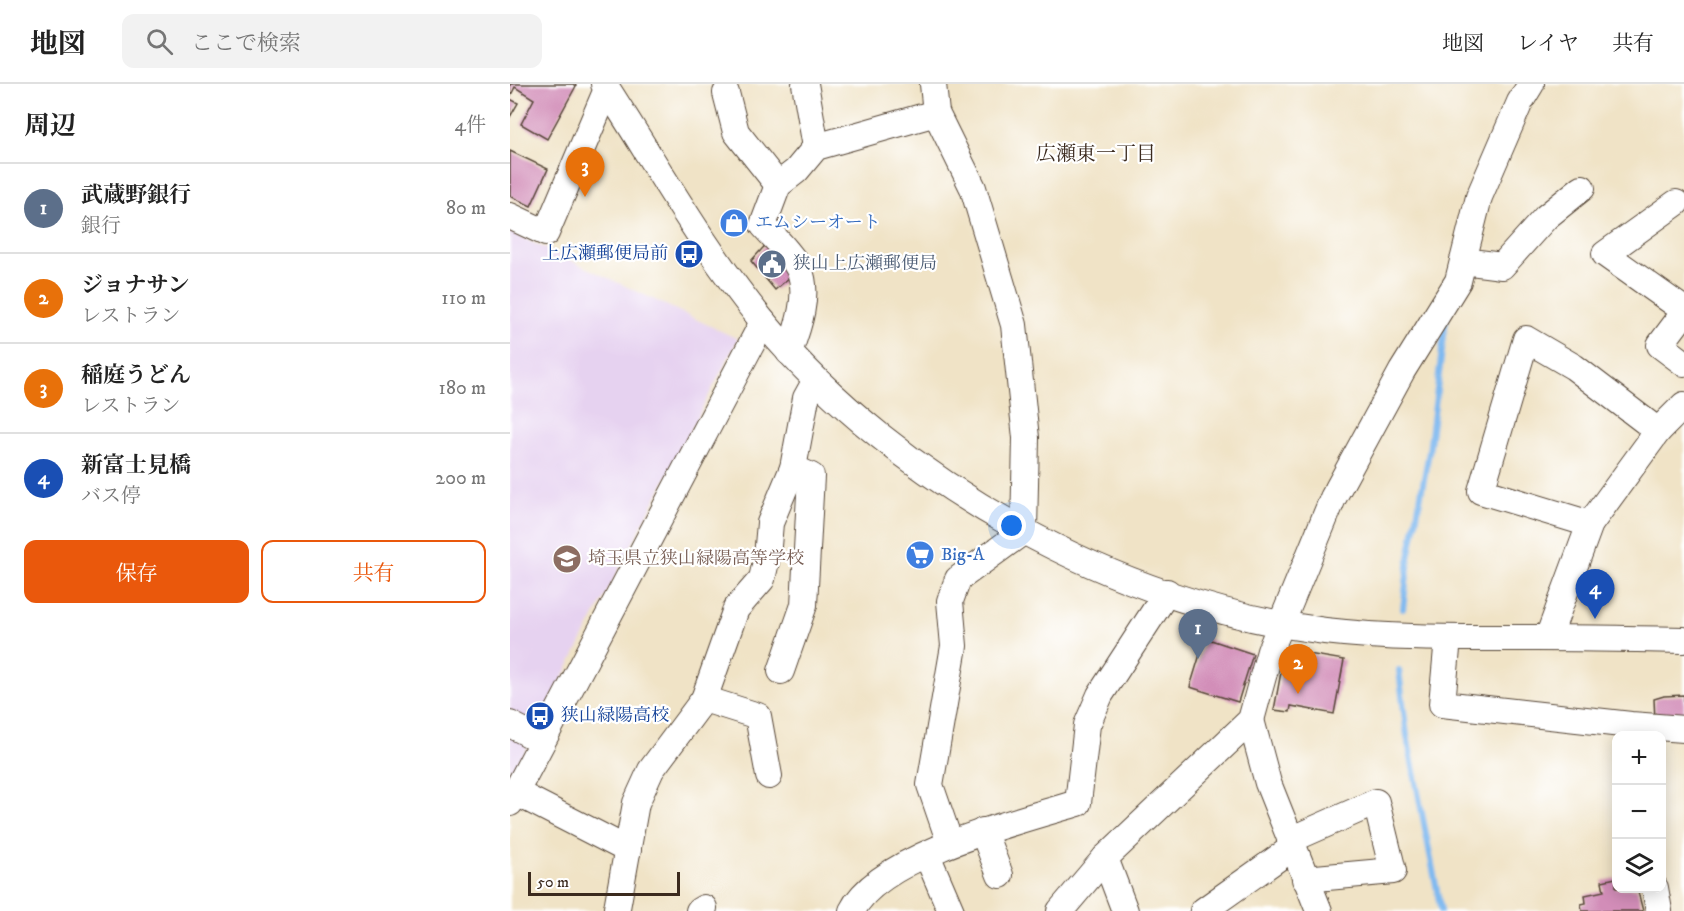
<!DOCTYPE html>
<html lang="ja">
<head>
<meta charset="utf-8">
<style>
  body { margin:0; font-family:"IM FELL DW Pica","Noto Serif JP",serif; background:#f2f2f2; color:#222 }
  .controls { position:absolute; right:18px; bottom:18px; display:grid; overflow:hidden; border-radius:12px; box-shadow:0 3px 15px #0003 }
  .controls button { width:54px; height:54px; display:grid; place-items:center; padding:0; border:0; border-bottom:2px solid #e0e0e0; background:#fff; color:#222; font:30px sans-serif }
  .scale { position:absolute; left:18px; bottom:15px; width:152px; box-sizing:border-box; padding-left:6px; border:3px solid #3b2a1e; border-top:0; font-size:16px; line-height:21px; white-space:nowrap; color:#3b2a1e; -webkit-text-stroke:4px #fff; paint-order:stroke }
  .you { position:absolute; left:502px; top:442px; width:21px; height:21px; margin:-15px; border:4px solid #fff; border-radius:50%; background:#1a73e8; box-shadow:0 0 0 9px #1a73e833 }
  .badge { display:grid; place-items:center; width:39px; height:39px; border-radius:50%; background:#ea580c; color:#fff; font-size:20px; font-weight:700 }
  .pin { position:absolute; translate:-50% -50px; filter:drop-shadow(0 2px 3px #0008) }
  .pin::after { content:''; position:absolute; top:32px; width:21px; height:18px; background:inherit; clip-path:polygon(0 0,100% 0,50% 100%) }
  .list { margin:0; padding:0; list-style:none }
  h2 { display:flex; justify-content:space-between; align-items:center; height:78px; margin:0; padding:0 24px; font-size:26px }
  h2 small { font-size:20px; font-weight:400; color:#767676 }
  .list li { display:grid; grid-template-columns:39px 1fr auto; gap:18px; align-items:center; box-sizing:border-box; height:90px; padding:0 24px; border-top:2px solid #e0e0e0 }
  .list b { display:block; font-size:22px; white-space:nowrap }
  .list p { margin:0; font-size:20px; white-space:nowrap; color:#767676 }
  .list em { font-size:20px; font-style:normal; color:#767676 }
  .actions { display:flex; gap:12px; padding:18px 24px }
  .actions a { flex:1; padding:14px 0; border:2px solid #ea580c; border-radius:12px; text-align:center; font-size:21px; color:#ea580c }
  .actions .main { background:#ea580c; color:#fff }
  .icon { flex:none; width:33px; height:33px; fill:none; stroke:currentColor; stroke-width:2; stroke-linecap:round; stroke-linejoin:round }
  .map { position:relative; flex:none; width:1174px; height:827px; overflow:hidden }
  header { display:flex; align-items:center; gap:36px; box-sizing:border-box; height:84px; padding:0 30px; background:#fff; border-bottom:2px solid #e0e0e0 }
  header strong { font-size:28px }
  nav { display:flex; gap:33px; margin-inline-start:auto; font-size:21px }
  .search { width:420px; height:54px; background:#f2f2f2; display:flex; align-items:center; gap:15px; box-sizing:border-box; padding:0 21px; border-radius:12px; color:#767676; font-size:22px }
  main { display:flex }
  aside { flex:1; background:#fff }
  .map>svg:first-child { display:block }
</style>
</head>
<body>
<header>
<strong>地図</strong>
<div class="search"><svg class="icon" aria-label="search" viewBox="0 0 24 24"><circle cx="10" cy="10" r="6"/><path d="M15 15l6 6"/></svg>ここで検索</div>
<nav><a>地図</a><a>レイヤ</a><a>共有</a></nav>
</header>
<main>
<aside>
<h2>周辺<small>4件</small></h2>
<ul class="list">
<li><span class="badge" style="background:#5c6f8a">1</span><div><b>武蔵野銀行</b><p>銀行</p></div><em>80 m</em></li>
<li><span class="badge" style="background:#e8710a">2</span><div><b>ジョナサン</b><p>レストラン</p></div><em>110 m</em></li>
<li><span class="badge" style="background:#e8710a">3</span><div><b>稲庭うどん</b><p>レストラン</p></div><em>180 m</em></li>
<li><span class="badge" style="background:#1a4fb4">4</span><div><b>新富士見橋</b><p>バス停</p></div><em>200 m</em></li>
</ul>
<div class="actions"><a class="main">保存</a><a>共有</a></div>
</aside>
<div class="map">
<svg width="1174" height="827" viewBox="0 0 1174 827">
  <rect width="100%" height="100%" fill="#fff"/>
  <filter id="ink" filterUnits="userSpaceOnUse"><feTurbulence type="fractalNoise" baseFrequency=".0167" numOctaves="2"/><feDisplacementMap in="SourceGraphic" scale="12" xChannelSelector="R" yChannelSelector="G"/><feConvolveMatrix kernelMatrix="1 2 1 2 8 2 1 2 1" color-interpolation-filters="sRGB"/></filter>
  <filter id="wash" filterUnits="userSpaceOnUse"><feTurbulence type="fractalNoise" baseFrequency=".008" numOctaves="4" result="noise"/><feDisplacementMap in="SourceGraphic" scale="24" xChannelSelector="R" yChannelSelector="G"/><feGaussianBlur stdDeviation="1.35" result="paint"/><feColorMatrix in="noise" values="0 0 0 0 0 0 0 0 0 0 0 0 0 0 0 0 0 1.4 0 .05"/><feComposite in="paint" operator="in"/></filter>
  <g filter="url(#wash)">
    <rect width="100%" height="100%" fill="#f0e3c6"/>
    <polygon fill="#e6d2f0" points="0,148 228,255 0,696"/>
    <g fill="none" stroke-linecap="round" stroke-linejoin="round">
      <g stroke="#7fb9f0" stroke-width="6">
        <polyline points="893,525 899,474 919,368 936,235"/>
        <polyline points="889,586 897,652 931,827"/>
      </g>
    </g>
    <g id="blocks">
      <g fill="#d28db8">
        <polygon points="0,0 64,0 66,2 37,55 11,40 24,15 5,3 0,13"/>
        <polygon points="0,15 8,19 0,33"/>
        <polygon points="0,67 38,85 21,122 0,112"/>
        <polygon points="261,155 282,191 265,206 241,177"/>
        <polygon points="695,554 743,570 728,618 680,603"/>
        <polygon points="775,566 834,576 824,630 781,622 780,628 764,626"/>
        <polygon points="1174,611 1174,636 1145,637 1144,615 1154,612"/>
        <polygon points="1106,794 1106,804 1127,804 1133,827 1072,827 1071,820 1076,819 1075,811 1094,807 1092,797"/>
      </g>
    </g>
  </g>
  <g filter="url(#ink)">
    <use href="#blocks" fill-opacity="0" stroke="#564637" stroke-width="1.5"/>
    <g fill="none" stroke-linecap="round" stroke-linejoin="round">
      <g stroke="#564637" stroke-width="28">
        <g id="minor">
          <path d="M94,0C146,80 193,165 254,239C387,399 608,521 815,547C884,555 954,554 1024,554C1074,554 1124,555 1174,556"/>
          <polyline points="295,0 306,63"/>
          <polyline points="423,0 426,29 463,104 504,241 516,354 514,447 448,495 440,517 444,562 420,701 440,759"/>
          <polyline points="216,9 226,48 268,101 286,87 306,63 426,29"/>
          <path d="M268,101L253,141C265,155 281,169 289,185C300,210 288,244 279,268"/>
          <polyline points="1166,119 1095,170 1174,226"/>
          <polyline points="0,132 36,149 97,5"/>
          <polyline points="953,177 992,182 1036,133 1072,104"/>
          <polyline points="1174,229 1150,261 1174,279"/>
          <polyline points="1080,440 971,407 1016,255 1064,283 1148,347"/>
          <polyline points="938,554 932,620 1121,641 1174,645"/>
          <polyline points="1038,554 1080,440 1148,347 1174,321"/>
          <polyline points="271,587 294,521 301,392 283,384"/>
          <polyline points="194,615 248,632 259,692"/>
          <polyline points="741,636 758,699 809,827"/>
          <polyline points="0,640 32,657"/>
          <polyline points="5,708 118,766"/>
          <polyline points="0,719 253,238"/>
          <polyline points="473,747 490,791"/>
          <polyline points="780,756 866,718 883,787 795,795"/>
          <polyline points="417,771 441,827"/>
          <polyline points="595,774 615,827"/>
          <polyline points="1145,804 1149,827"/>
          <polyline points="107,824 126,719 141,686 194,615 226,525 252,495 257,473 260,439 283,384 296,314 306,296"/>
          <polyline points="189,827 194,824"/>
          <path d="M342,827C369,771 511,736 568,719L577,641L590,611L657,508"/>
          <polyline points="550,827 595,774 741,636 760,567 823,414 892,287 948,197 969,113 1010,18 1021,0"/>
          <polyline points="693,827 782,764"/>
        </g>
      </g>
      <use href="#minor" stroke="#fff" stroke-width="26"/>
    </g>
  </g>
  <defs>
    <g id="shop-disc" transform="scale(1.5)"><circle r="9.5" fill="#3f7fe0" stroke="#fff"/><path d="M-5-2.5h2.3a2.7 3.5 0 0 1 5.4 0H5L5.5 6h-11ZM-1.5-2.5h3a1.5 2.3 0 0 0-3 0Z" fill="#fff"/></g>
    <g id="bus-disc" transform="scale(1.5)"><circle r="9.5" fill="#1a4fb4" stroke="#fff"/><path d="M-5-6H5V4H4V6H2V4H-2V6H-4V4H-5ZM-3.5-4V0h7V-4ZM-3.5 1.2v1.5H-2V1.2ZM2 1.2v1.5H3.5V1.2Z" fill="#fff"/></g>
    <g id="civic-disc" transform="scale(1.5)"><circle r="9.5" fill="#5c6f8a" stroke="#fff"/><path d="M-.6-6.5H3V-4.5H.6V-3L4-1V1h2V6H-6V1h2V-1L-.6-3ZM-1.2 2.5V6h2.4V2.5Z" fill="#fff"/></g>
    <g id="supermarket-disc" transform="scale(1.5)"><circle r="9.5" fill="#3f7fe0" stroke="#fff"/><path d="M-6-5.5h2.5l.6 2H6L4.5 2H-2.5L-4.4-4H-6ZM-1.5 3.2a1.3 1.3 0 1 0 .1 0ZM3 3.2a1.3 1.3 0 1 0 .1 0Z" fill="#fff"/></g>
    <g id="school-disc" transform="scale(1.5)"><circle r="9.5" fill="#8d6e63" stroke="#fff"/><path d="M0-5L7-2L0 1L-7-2ZM-4 1L0 2.5L4 1V4Q0 6-4 4Z" fill="#fff"/></g>
  </defs>
  <g fill-rule="evenodd">
    <use href="#shop-disc" x="224" y="139"/>
    <use href="#bus-disc" x="179" y="170"/>
    <use href="#civic-disc" x="262" y="180"/>
    <use href="#supermarket-disc" x="410" y="471"/>
    <use href="#school-disc" x="57" y="475"/>
    <use href="#bus-disc" x="30" y="632"/>
  </g>
  <g text-anchor="middle" dominant-baseline="central" stroke-width="4.5" stroke-linejoin="round" paint-order="stroke">
    <g font-size="18" fill="#366cbe" stroke="#fff" text-anchor="start">
      <text x="245" y="139">エムシーオート</text>
      <text x="431" y="471">Big-A</text>
    </g>
    <g font-size="18" fill="#164399" stroke="#fff" text-anchor="end">
      <text x="158" y="170">上広瀬郵便局前</text>
      <text x="51" y="632" text-anchor="start">狭山緑陽高校</text>
    </g>
    <g font-size="18" fill="#4e5e75" stroke="#fff" text-anchor="start">
      <text x="283" y="180">狭山上広瀬郵便局</text>
    </g>
    <g font-size="18" fill="#785e54" stroke="#fff" text-anchor="start">
      <text x="78" y="475">埼玉県立狭山緑陽高等学校</text>
    </g>
    <g font-size="20" fill="#3b2a1e" stroke="#fff">
      <text x="586" y="70">広瀬東一丁目</text>
    </g>
  </g>
</svg>
<div class="controls">
<button>+</button>
<button>−</button>
<button><svg class="icon" aria-label="layers" viewBox="0 0 24 24"><path d="M12 4l9 5-9 5-9-5zM3 14l9 5 9-5"/></svg></button>
</div>
<div class="scale">50 m</div>
<div class="you"></div>
<div class="pin badge" style="left:688px;top:575px;background:#5c6f8a">1</div>
<div class="pin badge" style="left:788px;top:610px;background:#e8710a">2</div>
<div class="pin badge" style="left:75px;top:113px;background:#e8710a">3</div>
<div class="pin badge" style="left:1085px;top:535px;background:#1a4fb4">4</div>
</div>
</main>
</body>
</html>
